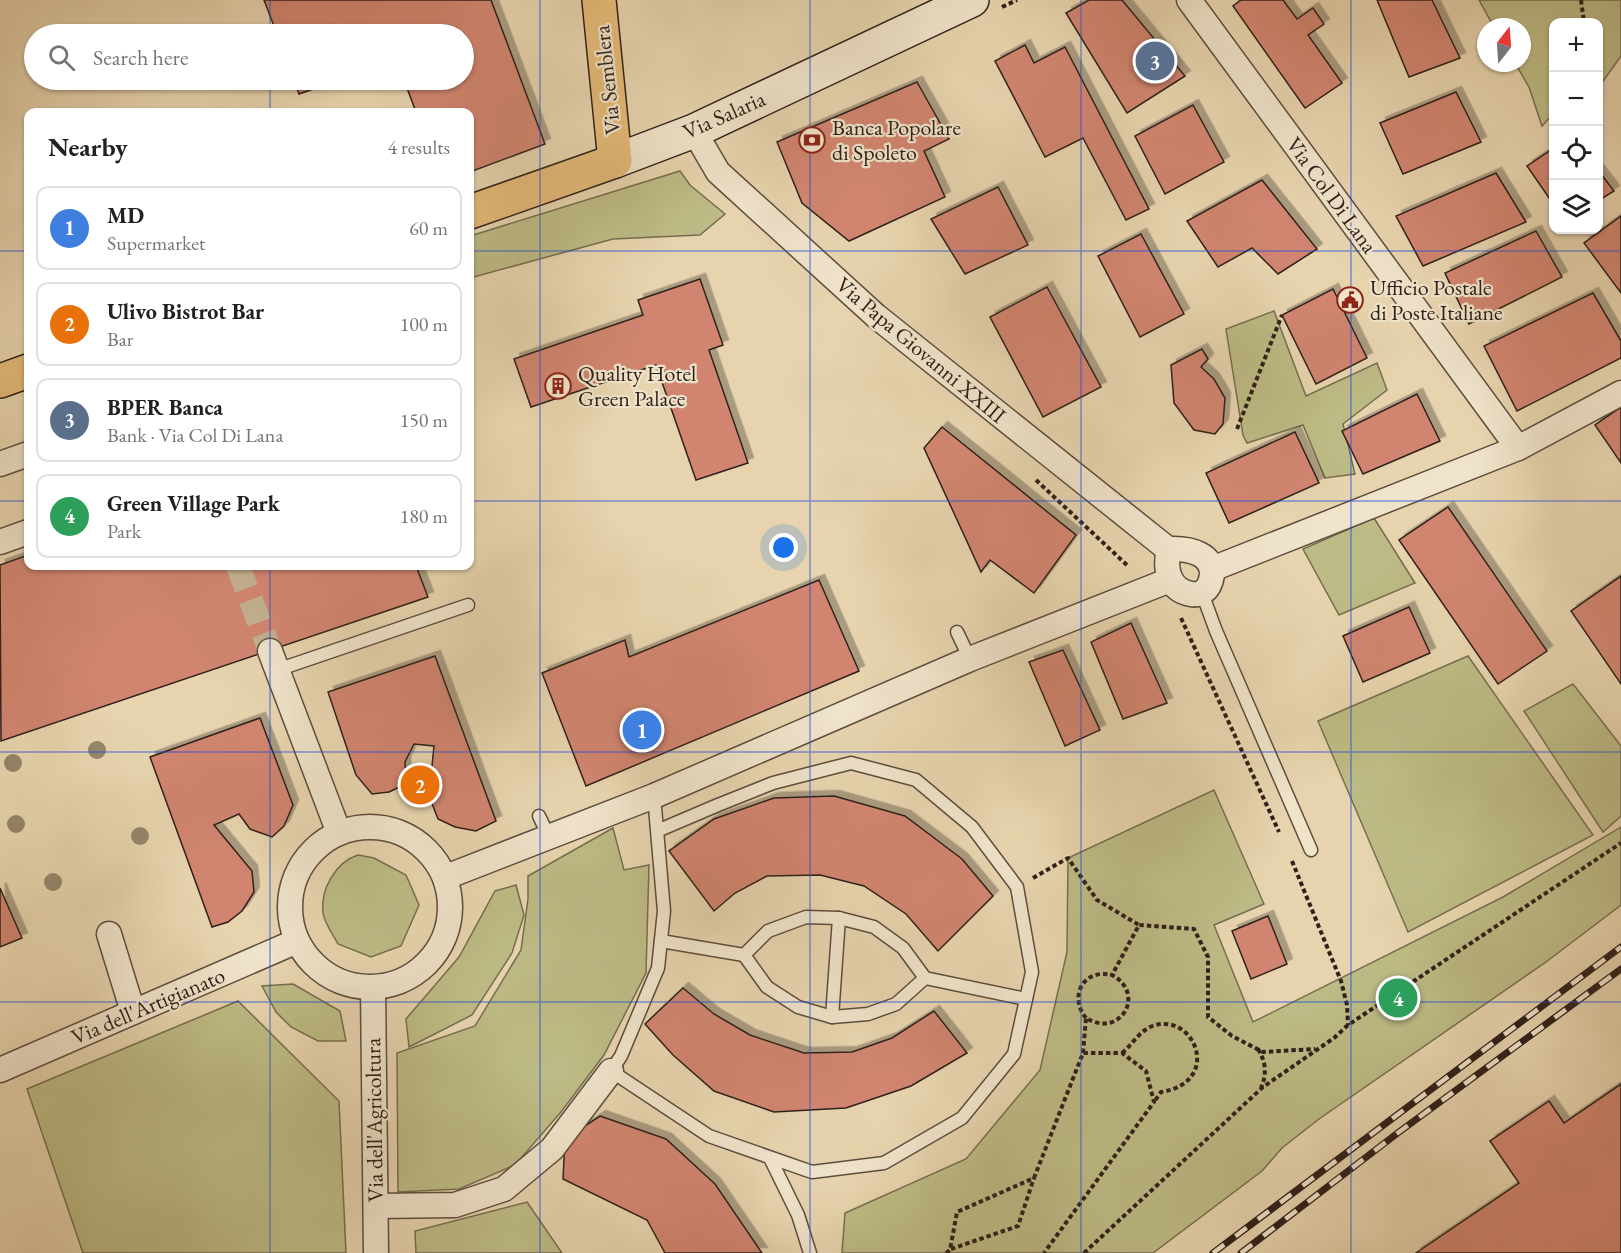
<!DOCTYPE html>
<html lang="en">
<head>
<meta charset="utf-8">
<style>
  body { margin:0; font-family:"EB Garamond",serif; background:#f2f2f2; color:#202124 }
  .controls { position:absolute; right:18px; top:18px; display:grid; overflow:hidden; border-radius:12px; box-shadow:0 2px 4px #0004 }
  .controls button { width:54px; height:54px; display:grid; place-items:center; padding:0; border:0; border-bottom:2px solid #e0e0e0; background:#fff; color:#202124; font:30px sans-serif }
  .compass { position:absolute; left:1477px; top:18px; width:54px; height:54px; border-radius:50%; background:#fff; box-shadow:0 2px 4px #0004; rotate:17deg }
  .you { position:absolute; left:784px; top:548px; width:21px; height:21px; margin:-15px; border:4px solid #fff; border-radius:50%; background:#1a73e8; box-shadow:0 0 0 9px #1a73e833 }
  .badge { display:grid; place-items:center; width:39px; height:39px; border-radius:50%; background:#8f2418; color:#fff; font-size:20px; font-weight:700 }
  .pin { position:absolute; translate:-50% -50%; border:3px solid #fff; box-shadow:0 2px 6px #0006 }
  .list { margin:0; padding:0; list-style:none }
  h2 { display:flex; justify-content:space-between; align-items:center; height:78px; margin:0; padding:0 24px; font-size:26px }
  h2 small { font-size:20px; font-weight:400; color:#757577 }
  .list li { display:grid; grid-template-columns:39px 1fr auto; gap:18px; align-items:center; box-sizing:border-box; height:84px; margin:0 12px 12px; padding:0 12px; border:2px solid #e0e0e0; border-radius:12px }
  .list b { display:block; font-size:22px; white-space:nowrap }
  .list p { margin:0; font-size:20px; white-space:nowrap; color:#757577 }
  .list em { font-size:20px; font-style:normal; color:#757577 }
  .icon { flex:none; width:33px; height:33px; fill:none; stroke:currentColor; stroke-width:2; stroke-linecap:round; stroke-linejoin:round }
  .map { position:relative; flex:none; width:1621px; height:1253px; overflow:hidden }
  .search { position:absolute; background:#fff; box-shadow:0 2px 4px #0004; left:24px; top:24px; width:450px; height:66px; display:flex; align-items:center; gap:15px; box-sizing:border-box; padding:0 21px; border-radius:33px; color:#757577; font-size:22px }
  .panel { position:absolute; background:#fff; box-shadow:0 2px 4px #0004; left:24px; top:108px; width:450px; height:462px; border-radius:12px }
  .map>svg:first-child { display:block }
</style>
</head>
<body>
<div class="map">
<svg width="1621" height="1253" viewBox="0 0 1621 1253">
  <defs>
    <filter id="shadow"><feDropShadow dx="5.5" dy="-5.5" stdDeviation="0" flood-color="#0004"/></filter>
  </defs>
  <rect width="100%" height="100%" fill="#e7d4ae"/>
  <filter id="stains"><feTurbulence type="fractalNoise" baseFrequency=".00333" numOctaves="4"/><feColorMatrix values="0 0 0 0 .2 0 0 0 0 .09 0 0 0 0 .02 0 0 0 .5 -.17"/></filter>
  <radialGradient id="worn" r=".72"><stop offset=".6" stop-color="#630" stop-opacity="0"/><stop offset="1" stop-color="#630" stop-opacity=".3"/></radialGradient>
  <g fill="#bdbb85" stroke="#766e50" stroke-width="1.5">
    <polygon points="1479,0 1621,0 1621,56 1599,87 1598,22 1554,22 1553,114 1542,126 1529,87 1515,63 1522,63 1522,27 1494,27"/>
    <polygon points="680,171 690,185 725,214 700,235 613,239 470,278 470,236"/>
    <polygon points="1274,311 1306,396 1377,363 1387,390 1343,424 1355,474 1325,478 1303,425 1247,443 1243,435 1226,329"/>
    <polygon points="1374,518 1415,583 1339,615 1303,549"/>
    <polygon points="1468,656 1593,835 1408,932 1318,721"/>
    <polygon points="1573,684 1621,746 1621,816 1603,832 1524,711"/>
    <polygon points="1214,790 1264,904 1214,925 1253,1022 1503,897 1621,827 1621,905 1546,962 1319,1119 1282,1148 1262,1171 1153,1253 842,1253 845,1213 966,1159 1040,1070 1067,952 1068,858"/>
    <polygon points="613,828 624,870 649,865 646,973 604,1055 561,1112 515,1165 459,1189 398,1192 397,1053 475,1026 521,950 528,899 528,876"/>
    <path d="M358,855L374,858L406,875L419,905L401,946L371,957L338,944C333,935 324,922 323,913C320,889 336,862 358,855Z"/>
    <polygon points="516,885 524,915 512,953 472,1015 409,1047 406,1019 459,957 495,891"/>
    <polygon points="293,984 340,1011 346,1041 318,1041 291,1027 276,1012 262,986"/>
    <polygon points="238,1001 339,1101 346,1253 83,1253 27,1089"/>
    <polygon points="527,1202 562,1253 416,1253 415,1231"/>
  </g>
  <g fill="#d18570" stroke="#2f201a" stroke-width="1.5" filter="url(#shadow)">
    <polygon points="264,0 491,0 545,144 470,172 470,112 416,112 404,80 464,80 464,34 277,34"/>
    <polygon points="1089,0 1122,0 1185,76 1127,113 1066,13"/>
    <polygon points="1241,0 1283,0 1297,19 1313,8 1324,24 1308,35 1342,83 1305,108 1233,6"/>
    <polygon points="1377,0 1432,0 1460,58 1409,77"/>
    <polygon points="1025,45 1034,63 1065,47 1149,209 1126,220 1083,138 1045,157 995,61"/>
    <polygon points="294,80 339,80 299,94"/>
    <polygon points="917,82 949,139 924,151 945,197 849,241 802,203 777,142"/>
    <polygon points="1456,92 1481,142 1403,174 1380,123"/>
    <polygon points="1193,105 1224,162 1165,194 1135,136"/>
    <polygon points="1554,148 1554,205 1527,166"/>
    <polygon points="1598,170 1614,191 1598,201"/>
    <polygon points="1496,173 1526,222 1423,266 1396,216"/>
    <polygon points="1262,180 1317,249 1278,274 1252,248 1218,267 1187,221"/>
    <polygon points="998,187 1028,245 965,274 931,219"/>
    <polygon points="1621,216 1621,293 1584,243"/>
    <polygon points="1536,231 1562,277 1469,324 1445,273"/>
    <polygon points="1141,234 1184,314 1140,337 1098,256"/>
    <polygon points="700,279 723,345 709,350 748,463 696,480 656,365 531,407 514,359 643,315 638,300"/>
    <polygon points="1047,287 1101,387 1043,417 990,317"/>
    <polygon points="1333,289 1367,358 1316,384 1282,315"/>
    <polygon points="1593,293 1621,341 1621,358 1517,411 1484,346"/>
    <polygon points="1202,349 1208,359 1201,367 1214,379 1225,398 1223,424 1215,434 1194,430 1174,403 1171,365"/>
    <polygon points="1417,394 1440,441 1363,474 1342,431"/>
    <polygon points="1621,407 1621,463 1595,425"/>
    <polygon points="942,427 1076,535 1034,593 990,560 981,572 924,448"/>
    <polygon points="1295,432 1319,483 1229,523 1206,473"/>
    <polygon points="1448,507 1547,651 1498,684 1399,540"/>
    <polygon points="28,555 28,566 416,566 428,597 1,741 0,565"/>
    <polygon points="1621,576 1621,684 1571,611"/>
    <polygon points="819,580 859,671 586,786 542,673 625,640 629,657"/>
    <polygon points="1409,607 1430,653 1363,682 1343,636"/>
    <polygon points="1131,623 1167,703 1123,719 1091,642"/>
    <polygon points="1063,650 1100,730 1065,746 1029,662"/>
    <polygon points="435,656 496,821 476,831 455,827 438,819 429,796 434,746 414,744 405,762 406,784 389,792 372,794 356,775 328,692"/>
    <polygon points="260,718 293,805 284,826 272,837 250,829 239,814 214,825 252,871 254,892 242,911 228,922 212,927 150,757"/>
    <polygon points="834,796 905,816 962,859 993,896 938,951 906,914 864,886 820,875 767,876 735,893 714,911 669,851 714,819 774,798"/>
    <polygon points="0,888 22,938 0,947"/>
    <polygon points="1268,916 1287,964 1251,979 1232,931"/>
    <polygon points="683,988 714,1014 750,1035 804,1053 852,1052 892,1038 934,1011 967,1053 911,1086 846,1108 774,1112 714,1091 673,1055 645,1024"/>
    <polygon points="1621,1084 1621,1253 1416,1253 1519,1183 1490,1141 1549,1101 1564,1123"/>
    <polygon points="600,1116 666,1139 715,1184 762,1253 665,1253 647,1220 563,1179 565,1139"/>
  </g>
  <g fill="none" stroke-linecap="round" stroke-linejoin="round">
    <polyline stroke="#c2b090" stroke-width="24" stroke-dasharray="24 12" stroke-linecap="butt" points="238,566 270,651"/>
    <g stroke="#5d4d3f" stroke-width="15">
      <g id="service">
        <polyline points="1202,593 1216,631 1311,850"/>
        <polyline points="957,632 970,659"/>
        <polyline points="277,670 468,605"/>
        <polyline points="654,796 664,911 658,968 621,1056 611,1071 709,1136 812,1172 884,1163 962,1118 1014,1054 1032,972 1017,887 972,827 916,780 851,763 773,783 718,805 657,831"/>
        <polyline points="539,816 549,837"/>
        <polyline points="661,941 744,955 768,931 806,917 839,918 874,927 903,948 925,978 1026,999"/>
        <polyline points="744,955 767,987 798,1007 832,1017 868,1014 896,1004 925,978"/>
        <polyline points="832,1017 839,918"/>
        <polyline points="770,1158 798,1215 810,1253"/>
      </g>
    </g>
    <g stroke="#5d4d3f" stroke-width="27">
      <g id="minor">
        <polyline points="1189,0 1518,448"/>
        <polyline points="694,131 718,172 876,316 1169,550"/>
        <polyline points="0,464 28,454"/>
        <polyline points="0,542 28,532"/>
        <path d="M1174,549C1190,549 1213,554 1212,575C1211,581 1209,588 1204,591C1200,594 1196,595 1191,594C1169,590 1164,569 1169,550Z"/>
        <polyline points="1212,569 1518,448 1621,393"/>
        <polyline points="270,651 339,833"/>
        <circle cx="370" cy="907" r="80"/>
        <polyline points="446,877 654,796 970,659 1170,580"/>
        <polyline points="109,934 133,1012"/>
        <polyline points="373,988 376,1253"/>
        <polyline points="0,1070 297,941"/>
        <polyline points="376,1206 455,1205 504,1189 552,1149 611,1071"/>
      </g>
    </g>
    <g stroke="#2f201a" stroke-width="36">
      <polyline id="secondary" points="615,161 694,131 972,0"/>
    </g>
    <g stroke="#2f201a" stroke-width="36">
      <g id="primary">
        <polyline points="470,212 615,161 599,0"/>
        <polyline points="0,381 28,371"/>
      </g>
    </g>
    <g stroke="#2f201a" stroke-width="4" stroke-dasharray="4.5 3" stroke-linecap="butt">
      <polyline points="1581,0 1584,22"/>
      <polyline points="1002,7 1017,0"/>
      <polyline points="1237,429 1282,315"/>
      <polyline points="1036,480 1129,567"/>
      <polyline points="1181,618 1279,832"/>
      <polyline points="1292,861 1341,981 1347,1005 1348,1025"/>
      <polyline points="1033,878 1068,858 1097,900 1139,925"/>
      <path d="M1086,1018C1068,996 1084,968 1112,975"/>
      <path d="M1258,1049C1266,1062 1267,1074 1261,1088"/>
      <path d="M1083,1053L1086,1018C1120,1039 1147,994 1112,975L1139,925L1194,929L1208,957V1017L1232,1036L1263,1052L1315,1049"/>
      <path d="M1122,1053C1132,1045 1138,1033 1150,1027C1193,1008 1225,1082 1161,1092L1154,1102"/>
      <polyline points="951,1249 1018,1226 1034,1178"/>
      <polyline points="946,1253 950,1250 957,1212 1034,1178 1083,1053 1122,1053 1146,1071 1154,1102 1044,1253"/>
      <polyline points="1084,1253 1263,1087 1334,1038 1348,1025 1621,843"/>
    </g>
    <use href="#service" stroke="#efe3ca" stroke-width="12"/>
    <use href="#minor" stroke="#efe3ca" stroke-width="24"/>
    <use href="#secondary" stroke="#efe3ca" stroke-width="33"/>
    <use href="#primary" stroke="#e4ba77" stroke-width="33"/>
    <g stroke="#2f201a" stroke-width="7">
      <g id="rail">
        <polyline points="1213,1253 1621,947"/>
        <polyline points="1241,1253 1399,1132 1621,969"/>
      </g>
    </g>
    <use href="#rail" stroke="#efe3ca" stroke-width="4.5" stroke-dasharray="14" stroke-linecap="butt"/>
  </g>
  <g fill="#95866b">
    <circle cx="97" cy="750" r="9"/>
    <circle cx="13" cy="763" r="9"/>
    <circle cx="16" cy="824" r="9"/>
    <circle cx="140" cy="836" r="9"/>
    <circle cx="53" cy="882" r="9"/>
  </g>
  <path fill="none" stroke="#1d4ed8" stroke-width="1.5" stroke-opacity="0.55" d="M270,0V34M540,0V1253M810,0V1253M1081,0V1253M1351,0V1253M270,80V112M0,251H28M470,251H1621M0,501H28M470,501H1621M270,566V1253M0,752H1621M0,1002H1621"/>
  <defs>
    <g id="bank-ring" transform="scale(1.35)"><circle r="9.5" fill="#efe3ca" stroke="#8f2418" stroke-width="1.5"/><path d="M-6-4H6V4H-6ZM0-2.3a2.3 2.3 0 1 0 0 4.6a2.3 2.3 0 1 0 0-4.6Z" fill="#8f2418"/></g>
    <g id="civic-ring" transform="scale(1.35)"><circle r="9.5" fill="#efe3ca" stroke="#8f2418" stroke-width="1.5"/><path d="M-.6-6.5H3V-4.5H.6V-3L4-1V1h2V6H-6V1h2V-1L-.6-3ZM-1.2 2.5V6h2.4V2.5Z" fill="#8f2418"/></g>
    <g id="building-ring" transform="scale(1.35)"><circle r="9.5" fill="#efe3ca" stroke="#8f2418" stroke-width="1.5"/><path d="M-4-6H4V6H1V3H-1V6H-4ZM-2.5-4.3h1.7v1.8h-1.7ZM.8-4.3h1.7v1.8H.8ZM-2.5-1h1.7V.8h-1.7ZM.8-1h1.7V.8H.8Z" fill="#8f2418"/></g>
  </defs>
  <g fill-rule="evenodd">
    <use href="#bank-ring" x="812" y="140"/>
    <use href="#civic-ring" x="1350" y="300"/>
    <use href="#building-ring" x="558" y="386"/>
  </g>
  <g text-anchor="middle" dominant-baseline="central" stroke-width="4.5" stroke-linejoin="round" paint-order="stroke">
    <g font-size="22" fill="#2f201a" stroke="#efe3ca">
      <text transform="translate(607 80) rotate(-96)">Via Semblera</text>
      <text transform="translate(724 115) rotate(-24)">Via Salaria</text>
      <text transform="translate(1332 195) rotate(54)">Via Col Di Lana</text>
      <text transform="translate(921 350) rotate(40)">Via Papa Giovanni XXIII</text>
      <text transform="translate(148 1006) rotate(-23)">Via dell'Artigianato</text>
      <text transform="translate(374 1120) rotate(-91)">Via dell'Agricoltura</text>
    </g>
    <g font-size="22" fill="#2f201a" stroke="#efe3ca" text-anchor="start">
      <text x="832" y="127">Banca Popolare<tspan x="832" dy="25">di Spoleto</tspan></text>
      <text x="1370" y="287">Ufficio Postale<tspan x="1370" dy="25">di Poste Italiane</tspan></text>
      <text x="578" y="373">Quality Hotel<tspan x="578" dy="25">Green Palace</tspan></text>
    </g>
  </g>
  <rect width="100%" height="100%" filter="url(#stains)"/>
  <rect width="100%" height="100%" fill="url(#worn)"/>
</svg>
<div class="controls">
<button>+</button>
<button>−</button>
<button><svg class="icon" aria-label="locate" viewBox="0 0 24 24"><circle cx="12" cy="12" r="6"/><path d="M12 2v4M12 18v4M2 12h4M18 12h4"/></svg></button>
<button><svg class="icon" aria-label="layers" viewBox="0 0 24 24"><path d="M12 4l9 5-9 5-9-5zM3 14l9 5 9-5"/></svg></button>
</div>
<svg class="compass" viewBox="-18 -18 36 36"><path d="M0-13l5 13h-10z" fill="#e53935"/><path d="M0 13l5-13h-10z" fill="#757577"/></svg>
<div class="you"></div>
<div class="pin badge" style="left:642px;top:730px;background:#3f7fe0">1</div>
<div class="pin badge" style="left:420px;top:785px;background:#e8710a">2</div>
<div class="pin badge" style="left:1155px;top:61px;background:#5c6f8a">3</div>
<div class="pin badge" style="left:1398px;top:998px;background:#2e9e5b">4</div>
<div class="search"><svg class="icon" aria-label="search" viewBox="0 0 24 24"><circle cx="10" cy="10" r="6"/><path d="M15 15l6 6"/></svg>Search here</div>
<section class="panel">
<h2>Nearby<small>4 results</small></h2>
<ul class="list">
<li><span class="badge" style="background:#3f7fe0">1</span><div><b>MD</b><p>Supermarket</p></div><em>60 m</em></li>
<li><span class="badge" style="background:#e8710a">2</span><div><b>Ulivo Bistrot Bar</b><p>Bar</p></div><em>100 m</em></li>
<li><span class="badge" style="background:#5c6f8a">3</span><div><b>BPER Banca</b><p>Bank · Via Col Di Lana</p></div><em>150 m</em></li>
<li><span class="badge" style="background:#2e9e5b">4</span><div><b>Green Village Park</b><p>Park</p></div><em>180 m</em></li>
</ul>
</section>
</div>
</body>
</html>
